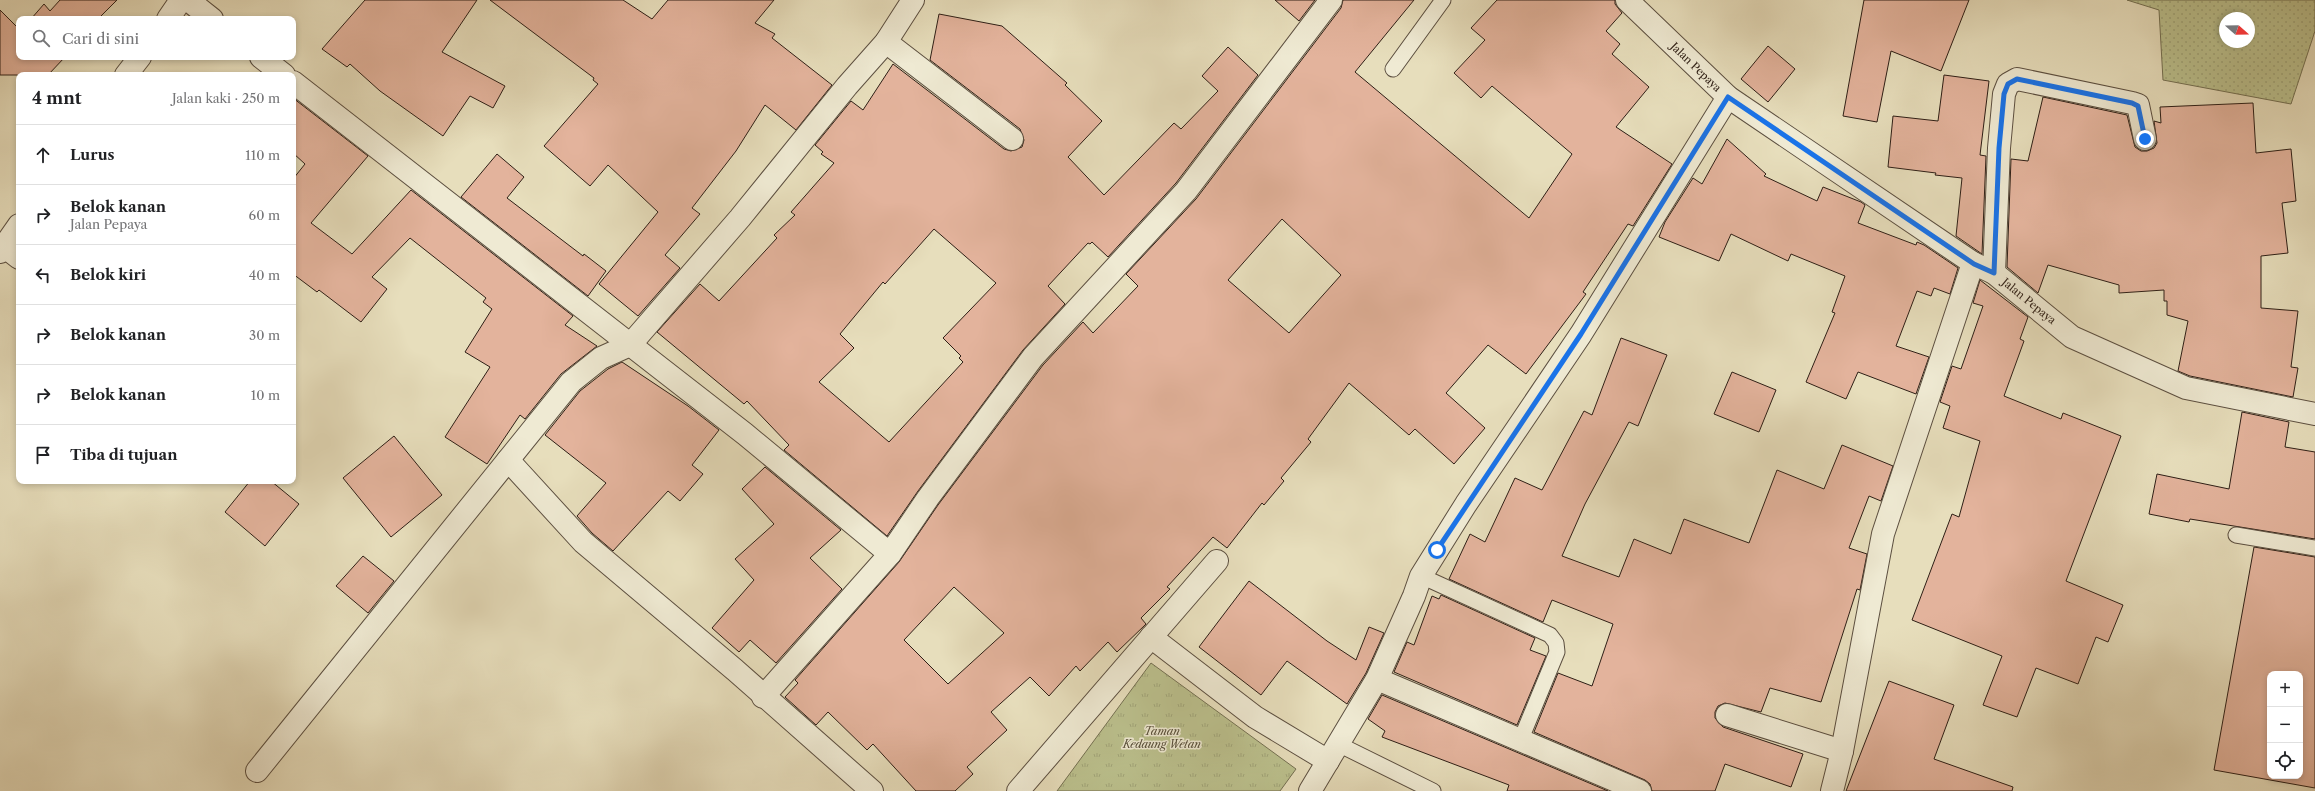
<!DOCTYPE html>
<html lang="id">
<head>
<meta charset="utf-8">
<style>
  body { margin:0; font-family:"Libre Caslon Text",serif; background:#f2f2f2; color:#202124 }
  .controls { position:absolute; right:12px; bottom:12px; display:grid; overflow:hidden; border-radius:8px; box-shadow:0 2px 6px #0003 }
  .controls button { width:36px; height:36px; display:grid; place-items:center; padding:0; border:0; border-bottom:1px solid #e0e0e0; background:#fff; color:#202124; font:20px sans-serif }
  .compass { position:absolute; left:2219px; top:12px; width:36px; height:36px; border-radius:50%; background:#fff; box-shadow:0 2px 6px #0003; rotate:110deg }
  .stop { position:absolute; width:12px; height:12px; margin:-9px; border:3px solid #1a73e8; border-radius:50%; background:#fff }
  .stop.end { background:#1a73e8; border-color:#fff; box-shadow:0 1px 4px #0008 }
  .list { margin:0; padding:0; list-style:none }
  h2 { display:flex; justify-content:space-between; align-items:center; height:52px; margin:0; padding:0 16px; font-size:17px }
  h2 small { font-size:13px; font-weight:400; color:#757577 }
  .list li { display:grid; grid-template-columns:26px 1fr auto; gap:12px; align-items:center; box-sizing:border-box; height:60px; padding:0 16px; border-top:1px solid #e0e0e0 }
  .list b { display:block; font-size:15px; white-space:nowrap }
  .list p { margin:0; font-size:13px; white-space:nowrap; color:#757577 }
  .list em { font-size:13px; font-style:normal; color:#757577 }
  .icon { flex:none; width:22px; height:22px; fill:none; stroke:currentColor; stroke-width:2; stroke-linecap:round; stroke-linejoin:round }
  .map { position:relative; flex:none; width:2315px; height:791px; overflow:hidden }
  .search { position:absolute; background:#fff; box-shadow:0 2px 6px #0003; left:16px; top:16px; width:280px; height:44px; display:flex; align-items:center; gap:10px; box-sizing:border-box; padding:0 14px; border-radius:8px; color:#757577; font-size:15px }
  .panel { position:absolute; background:#fff; box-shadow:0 2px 6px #0003; left:16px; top:72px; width:280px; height:412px; border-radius:8px }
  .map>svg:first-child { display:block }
</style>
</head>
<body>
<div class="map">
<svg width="2315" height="791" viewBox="0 0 2315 791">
  <defs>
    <pattern id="grass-dots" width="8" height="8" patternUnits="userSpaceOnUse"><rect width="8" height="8" fill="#bbc08d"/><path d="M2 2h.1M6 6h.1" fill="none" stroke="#a1a579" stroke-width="1.8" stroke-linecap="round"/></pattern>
    <pattern id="park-tufts" width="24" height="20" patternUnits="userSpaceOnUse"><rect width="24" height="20" fill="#bbc08d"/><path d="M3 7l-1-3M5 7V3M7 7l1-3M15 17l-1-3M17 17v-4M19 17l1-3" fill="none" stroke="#a1a579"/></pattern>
  </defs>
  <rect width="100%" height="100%" fill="#e7debc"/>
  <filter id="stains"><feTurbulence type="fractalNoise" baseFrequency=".005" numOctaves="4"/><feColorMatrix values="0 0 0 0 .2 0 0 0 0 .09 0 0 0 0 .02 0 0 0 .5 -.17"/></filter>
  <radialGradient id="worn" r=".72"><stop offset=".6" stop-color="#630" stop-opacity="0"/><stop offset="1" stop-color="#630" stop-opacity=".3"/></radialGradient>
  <path fill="url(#grass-dots)" stroke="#747052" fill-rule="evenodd" d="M2127,0H2315V31L2291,104L2163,80L2159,10ZM2225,18H2249V42H2225Z"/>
  <polygon fill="url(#park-tufts)" stroke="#747052" points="1151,663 1296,769 1280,791 1057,791"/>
  <g fill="#e3b39c" stroke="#2e1f16" fill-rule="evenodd">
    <polygon points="60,0 117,0 98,19 31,19 44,4 50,11"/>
    <polygon points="365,0 477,0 442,52 505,86 493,108 470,96 443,136 380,91 350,64 347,67 322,49"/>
    <polygon points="490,0 623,0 652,19 668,0 774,0 755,23 775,34 772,38 832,85 796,130 765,105 736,151 692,208 700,214 665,255 680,268 638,316 599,284 658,212 608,165 590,186 544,146 598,84 593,80 594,78"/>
    <polygon points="1275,0 1315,0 1299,21"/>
    <path d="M1343,0H1414L1355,72L1529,218L1572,154L1492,86L1481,98L1454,73L1485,40L1471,28L1497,0H1615V4L1622,13L1606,31L1620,44L1612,54L1649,87L1616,127L1672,164L1633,226L1628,224L1583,292L1586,294L1526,374L1488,345L1446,393L1485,428L1454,464L1415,429L1409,435L1349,383L1308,439L1311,442L1281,478L1284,481L1264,505L1262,503L1227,548L1213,537L1167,587L1170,589L1141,618L1146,624L1145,625L1117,652L1108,642L1080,671L1076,666L1049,696L1030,677L991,712L1007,730L967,767L973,774L955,791H916L873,744L867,750L828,712L816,725L785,697L798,683L795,680L899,562L938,505L1043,365L1083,322L1093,333L1138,286L1126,274L1196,199L1341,8ZM1282,219L1341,275L1289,333L1228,280ZM954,587L1004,633L948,684L904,640Z"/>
    <polygon points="1864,0 1969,0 1941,71 1891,51 1877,122 1843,116"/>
    <polygon points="0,10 19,29 19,57 65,57 48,75 0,75"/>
    <path d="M939,14L1002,26L1067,83L1065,85L1102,121L1068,157L1104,195L1174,123L1181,129L1218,91L1202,76L1228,47L1258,75L1176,183L1108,257L1092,242L1090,244L1088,243L1048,286L1065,304L1023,350L918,491L887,536L784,450L789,445L747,401L744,404L657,332L700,284L719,301L777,238L774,235L795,215L791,212L834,163L821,154L823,152L815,145L851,101L863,110L893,64L1004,149L1011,151L1022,147L1024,140L1020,129L930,60ZM934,229L996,283L943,338L961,356L959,358L963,362L889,442L819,382L854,348L840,334L883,282L885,284Z"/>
    <polygon points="1768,46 1795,69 1768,102 1741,79"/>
    <polygon points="1944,75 1989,81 1980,155 1986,156 1982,254 1956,236 1962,178 1935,175 1936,173 1888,167 1893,116 1938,121"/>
    <polygon points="2043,97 2127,115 2135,147 2141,151 2147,151 2154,148 2157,143 2154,121 2161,123 2160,107 2253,103 2256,153 2291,149 2296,201 2282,203 2288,253 2261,256 2261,308 2298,311 2291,367 2298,368 2293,397 2190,376 2178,371 2188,321 2167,315 2167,301 2164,301 2164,290 2119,293 2119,285 2048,265 2038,293 2007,267 2011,159 2028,161"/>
    <polygon points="293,98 368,156 311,223 352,254 411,190 573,316 565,325 597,346 561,374 525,419 520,415 487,464 445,437 490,367 465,352 492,309 483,302 486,298 410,238 372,277 387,289 361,322 319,290 317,292 293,274 293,179 305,164 293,153"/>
    <polygon points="1727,139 1766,174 1764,176 1817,201 1823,187 1861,202 1865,205 1858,223 1916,245 1917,242 1924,245 1958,268 1950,294 1934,288 1931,296 1917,291 1896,346 1929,357 1916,394 1858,372 1846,399 1806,382 1835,313 1832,312 1845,276 1791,254 1788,261 1731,234 1719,261 1659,237 1665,222 1693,178 1702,184"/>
    <polygon points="497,154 524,177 507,198 583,256 584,254 606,271 588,296 461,197"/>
    <polygon points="1980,280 2028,317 2020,339 2024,341 2004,396 2061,419 2063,413 2121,436 2066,581 2123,605 2108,642 2096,637 2078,684 2036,668 2017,717 1983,705 2002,656 1912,620 1952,514 1959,517 1980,441 1943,428 1950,406 1940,402 1952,366 1961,369 1983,306 1973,303"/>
    <polygon points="1621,338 1667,355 1638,426 1629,422 1585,504 1562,556 1619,577 1634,539 1671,554 1684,519 1749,543 1777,470 1824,489 1842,445 1893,466 1881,501 1869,496 1849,548 1867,554 1860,590 1857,589 1821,702 1770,688 1761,712 1725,703 1718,706 1715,712 1715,718 1723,727 1803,754 1791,787 1725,764 1715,791 1652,791 1650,784 1645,780 1534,732 1558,673 1592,686 1613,624 1552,600 1543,622 1449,579 1470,534 1485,542 1515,478 1542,490 1584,411 1592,415"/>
    <polygon points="622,362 688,406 719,430 692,465 703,474 680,501 668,491 613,551 592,533 577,516 606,483 545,435 580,391 608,369"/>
    <polygon points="1732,372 1776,390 1759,432 1714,414"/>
    <polygon points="2242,412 2289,422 2285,447 2315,452 2315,539 2190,519 2189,522 2149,514 2157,474 2229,489"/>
    <polygon points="394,436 442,495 391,537 343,478"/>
    <polygon points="765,467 841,530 810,558 842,589 776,663 750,640 739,652 712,628 754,580 735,559 774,524 742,489"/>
    <polygon points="250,481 271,481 299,504 265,546 225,512"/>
    <path d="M2254,547L2315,557V788L2214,770ZM2270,674H2300V776H2270Z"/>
    <polygon points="363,556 394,581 368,613 336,586"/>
    <polygon points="1249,581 1327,641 1356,660 1369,627 1384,633 1366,673 1347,704 1287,661 1261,695 1199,647"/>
    <polygon points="1441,595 1535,638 1530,650 1546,656 1517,725 1394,672 1407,642 1414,645 1432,596 1439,599"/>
    <polygon points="1889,681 1954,705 1934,759 2013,787 2012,791 1846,791"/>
    <polygon points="1382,695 1608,791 1507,791 1509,785 1382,737 1385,731 1368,719"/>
  </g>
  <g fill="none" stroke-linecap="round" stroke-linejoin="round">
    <g stroke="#5c4f40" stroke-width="17">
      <g id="lane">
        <polyline points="1393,69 1443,0"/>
        <polyline points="2236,535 2315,548"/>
        <polyline points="1421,576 1550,635 1556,643 1557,652 1521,739"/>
        <polyline points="1338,744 1433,791"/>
      </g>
    </g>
    <g stroke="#5c4f40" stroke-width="24">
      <g id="street">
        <polyline points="188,0 212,19"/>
        <polyline points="1627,0 1728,97 1973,263 1994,273 2072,337 2186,388 2315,414"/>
        <polyline points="168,19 181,0"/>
        <polyline points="886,42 1012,139"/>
        <polyline points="261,57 284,75"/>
        <polyline points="126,75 140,57"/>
        <polyline points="293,82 745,434 890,554 928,498 1033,357 1186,191 1331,0"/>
        <polyline points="4,246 19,258"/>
        <polyline points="0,252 19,225"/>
        <polyline points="1994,273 1999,148 2004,94 2008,84 2017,79 2132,103 2138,105 2145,139"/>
        <polyline points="508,460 583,542 735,670 872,791"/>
        <polyline points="1151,637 1255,717 1328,761"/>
        <polyline points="1377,679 1640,791"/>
        <polyline points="763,697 890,554"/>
        <polyline points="1727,715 1842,751"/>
        <polyline points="257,771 571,382 601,358 630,345 740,218 847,86 886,42 913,0"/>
        <polyline points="1018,791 1217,561"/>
        <polyline points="1310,791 1377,679 1414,596 1421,576 1466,504 1581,334 1728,97"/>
        <polyline points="1832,791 1842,751 1883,534 1973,263"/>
      </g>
    </g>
    <use href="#lane" stroke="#efead3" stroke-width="15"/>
    <use href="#street" stroke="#efead3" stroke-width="22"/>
  </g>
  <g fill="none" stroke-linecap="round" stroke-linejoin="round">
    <polyline stroke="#1a73e8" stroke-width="5" points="1437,550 1581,334 1728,97 1974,264 1994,273 1999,148 2004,94 2008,84 2017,79 2132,103 2138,106 2145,139"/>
  </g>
  <g text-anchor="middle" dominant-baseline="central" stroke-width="3" stroke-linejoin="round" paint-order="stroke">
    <g font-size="11" fill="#2e1f16" stroke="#efead3">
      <text transform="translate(1696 67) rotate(44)">Jalan Pepaya</text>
      <text transform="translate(2029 301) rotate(39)">Jalan Pepaya</text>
    </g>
    <g font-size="11" font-style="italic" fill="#584f3a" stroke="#efead3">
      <text x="1162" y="731">Taman<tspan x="1162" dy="13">Kedaung Wetan</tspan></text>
    </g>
  </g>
  <rect width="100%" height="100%" filter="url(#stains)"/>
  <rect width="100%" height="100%" fill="url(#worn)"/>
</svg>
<div class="controls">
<button>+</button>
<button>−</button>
<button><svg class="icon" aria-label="locate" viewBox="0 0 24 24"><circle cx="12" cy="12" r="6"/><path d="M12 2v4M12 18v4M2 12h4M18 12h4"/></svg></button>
</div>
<svg class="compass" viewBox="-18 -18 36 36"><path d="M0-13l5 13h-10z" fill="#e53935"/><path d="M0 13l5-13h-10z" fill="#757577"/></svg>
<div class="stop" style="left:1437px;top:550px"></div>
<div class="stop end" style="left:2145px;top:139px"></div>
<div class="search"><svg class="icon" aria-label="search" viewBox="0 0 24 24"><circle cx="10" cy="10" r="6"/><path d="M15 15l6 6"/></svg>Cari di sini</div>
<section class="panel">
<h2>4 mnt<small>Jalan kaki · 250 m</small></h2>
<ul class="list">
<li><svg class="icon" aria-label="ahead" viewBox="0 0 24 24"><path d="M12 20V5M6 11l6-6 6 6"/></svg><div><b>Lurus</b></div><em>110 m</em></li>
<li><svg class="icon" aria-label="right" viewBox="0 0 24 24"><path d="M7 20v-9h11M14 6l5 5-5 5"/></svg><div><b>Belok kanan</b><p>Jalan Pepaya</p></div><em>60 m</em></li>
<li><svg class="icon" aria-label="left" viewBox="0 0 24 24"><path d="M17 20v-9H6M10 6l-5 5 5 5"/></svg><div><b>Belok kiri</b></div><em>40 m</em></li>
<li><svg class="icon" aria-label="right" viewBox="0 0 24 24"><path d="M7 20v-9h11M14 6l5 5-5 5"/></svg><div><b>Belok kanan</b></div><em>30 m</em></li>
<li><svg class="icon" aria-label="right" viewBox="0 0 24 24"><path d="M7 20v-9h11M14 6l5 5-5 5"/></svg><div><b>Belok kanan</b></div><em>10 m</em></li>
<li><svg class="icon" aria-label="arrive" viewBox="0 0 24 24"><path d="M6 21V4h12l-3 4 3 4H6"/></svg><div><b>Tiba di tujuan</b></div></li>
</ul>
</section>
</div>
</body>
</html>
